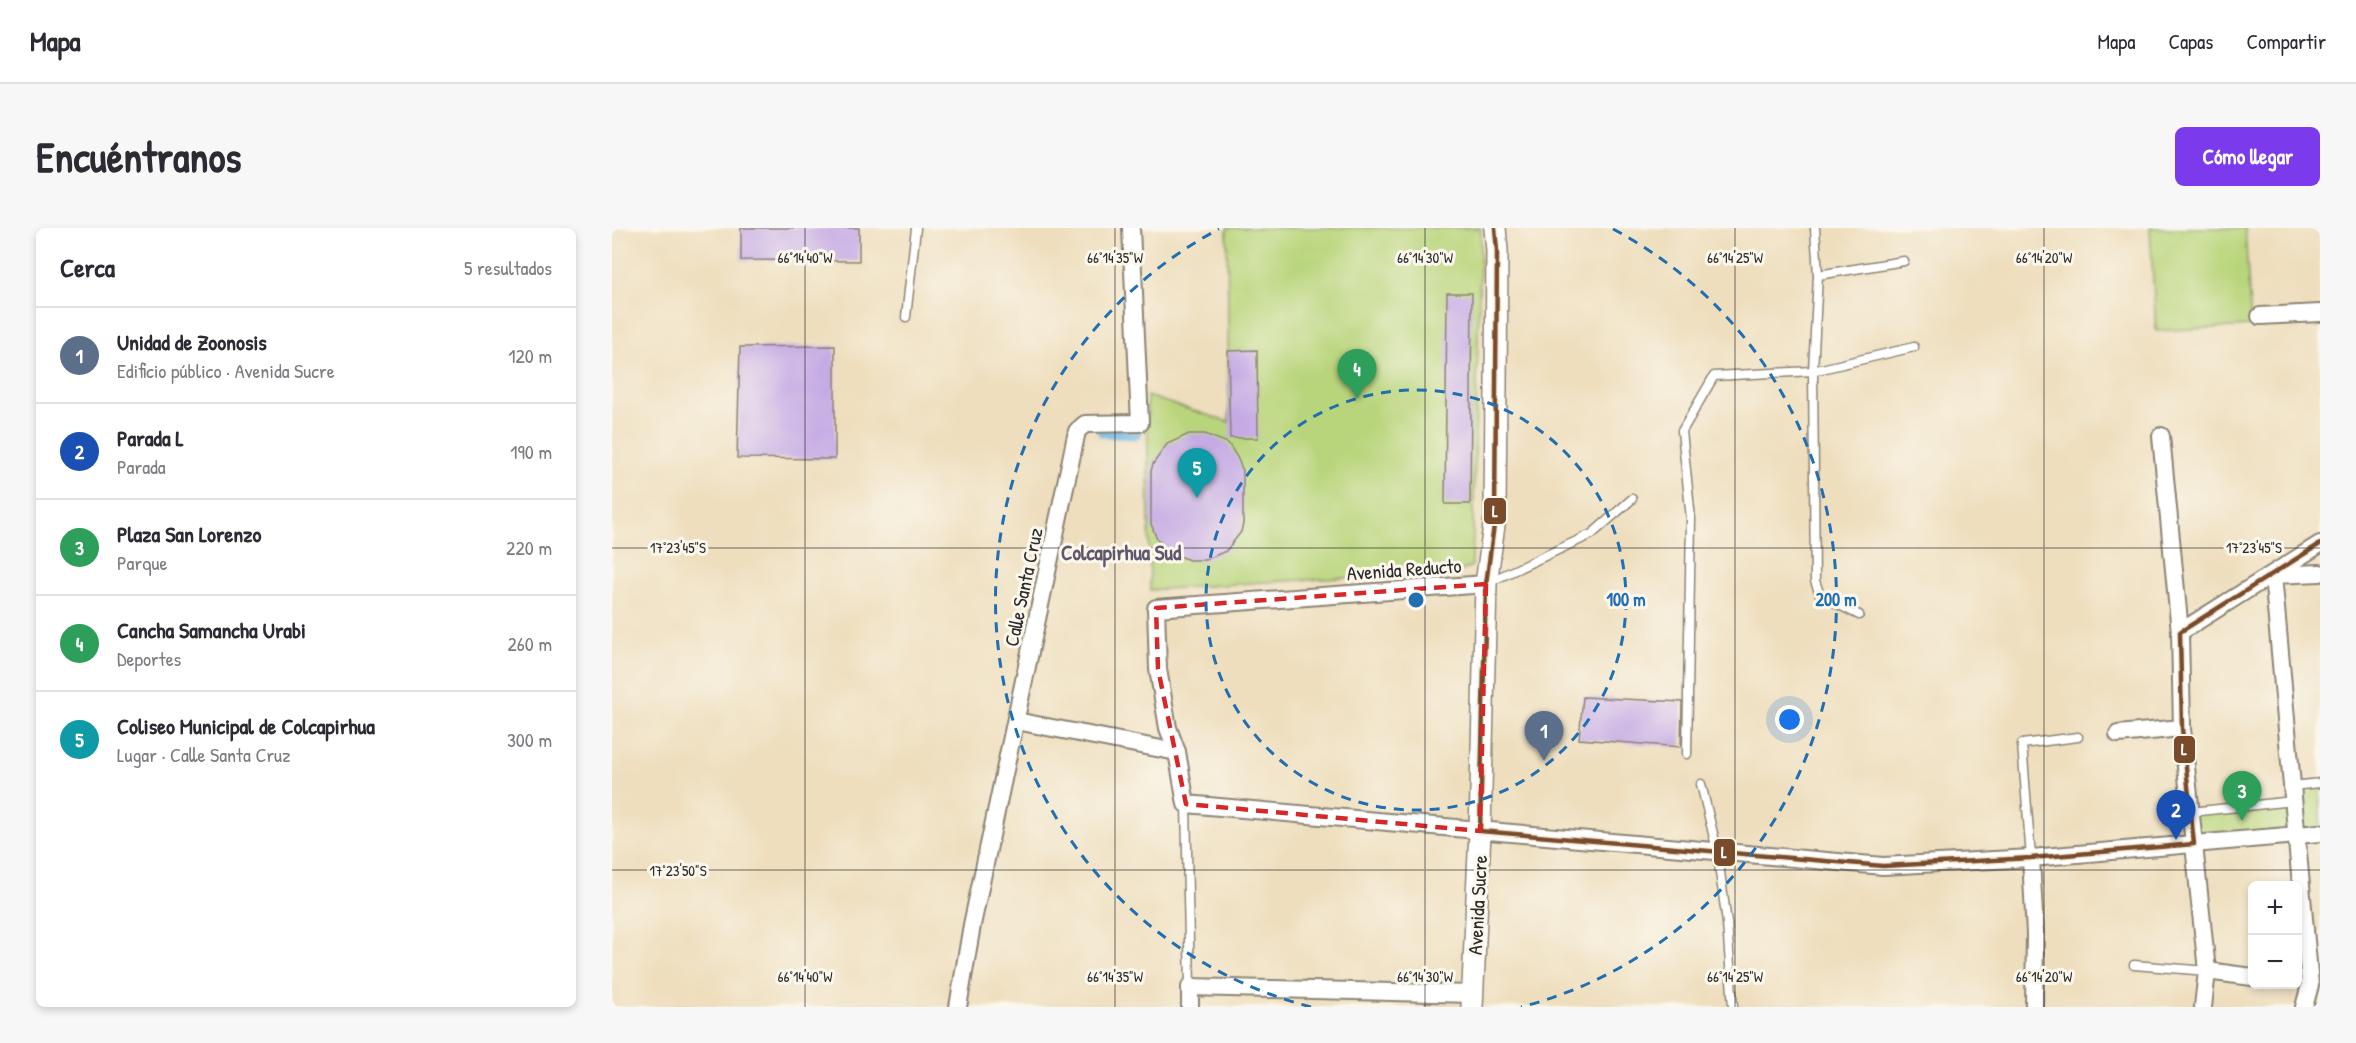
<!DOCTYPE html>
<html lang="es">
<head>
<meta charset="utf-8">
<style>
  body { margin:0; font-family:"Patrick Hand",sans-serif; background:#f7f7f7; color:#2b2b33 }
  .controls { position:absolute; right:18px; bottom:18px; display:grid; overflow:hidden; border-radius:9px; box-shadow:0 3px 9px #0003 }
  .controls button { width:54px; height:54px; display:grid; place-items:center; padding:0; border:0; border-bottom:2px solid #e1e1e2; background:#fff; color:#2b2b33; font:30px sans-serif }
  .you { position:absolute; left:1178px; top:492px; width:21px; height:21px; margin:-15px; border:4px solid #fff; border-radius:50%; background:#1a73e8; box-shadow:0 0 0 9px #1a73e833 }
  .badge { display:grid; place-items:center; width:39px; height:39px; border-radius:50%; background:#7c3aed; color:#fff; font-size:20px; font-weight:700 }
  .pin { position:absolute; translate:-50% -50px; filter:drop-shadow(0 2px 3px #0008) }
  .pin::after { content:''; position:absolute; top:32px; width:21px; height:18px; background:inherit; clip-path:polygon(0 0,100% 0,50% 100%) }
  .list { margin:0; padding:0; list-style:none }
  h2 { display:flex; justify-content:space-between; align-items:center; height:78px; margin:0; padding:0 24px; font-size:26px }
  h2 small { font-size:20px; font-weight:400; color:#7c7c81 }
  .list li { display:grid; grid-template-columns:39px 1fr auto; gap:18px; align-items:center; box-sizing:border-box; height:96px; padding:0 24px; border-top:2px solid #e1e1e2 }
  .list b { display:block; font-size:22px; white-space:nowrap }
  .list p { margin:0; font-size:20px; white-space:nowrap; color:#7c7c81 }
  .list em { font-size:20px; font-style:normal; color:#7c7c81 }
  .map { position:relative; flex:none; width:1708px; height:779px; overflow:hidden; border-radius:9px }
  header { display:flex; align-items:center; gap:36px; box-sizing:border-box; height:84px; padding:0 30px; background:#fff; border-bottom:2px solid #e1e1e2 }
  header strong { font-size:28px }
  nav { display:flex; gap:33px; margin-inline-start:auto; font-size:21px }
  .intro { display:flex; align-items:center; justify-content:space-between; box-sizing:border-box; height:144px; padding:0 36px }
  h1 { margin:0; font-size:42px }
  .button { padding:15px 27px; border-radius:9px; background:#7c3aed; color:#fff; font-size:21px; font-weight:700 }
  main { display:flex; gap:36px; padding:0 36px }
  aside { flex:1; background:#fff; border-radius:9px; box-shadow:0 3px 9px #0003 }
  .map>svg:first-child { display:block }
</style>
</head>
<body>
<header>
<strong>Mapa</strong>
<nav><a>Mapa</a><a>Capas</a><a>Compartir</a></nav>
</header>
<div class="intro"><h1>Encuéntranos</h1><a class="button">Cómo llegar</a></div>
<main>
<aside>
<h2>Cerca<small>5 resultados</small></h2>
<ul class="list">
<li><span class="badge" style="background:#5c6f8a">1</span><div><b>Unidad de Zoonosis</b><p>Edificio público · Avenida Sucre</p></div><em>120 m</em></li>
<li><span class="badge" style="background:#1a4fb4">2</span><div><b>Parada L</b><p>Parada</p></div><em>190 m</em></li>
<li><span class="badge" style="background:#2e9e5b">3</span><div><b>Plaza San Lorenzo</b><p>Parque</p></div><em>220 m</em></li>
<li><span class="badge" style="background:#2e9e5b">4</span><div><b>Cancha Samancha Urabi</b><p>Deportes</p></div><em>260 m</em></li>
<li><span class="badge" style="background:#0f9aa8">5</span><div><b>Coliseo Municipal de Colcapirhua</b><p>Lugar · Calle Santa Cruz</p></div><em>300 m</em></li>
</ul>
</aside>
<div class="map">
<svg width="1708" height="779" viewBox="0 0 1708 779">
  <rect width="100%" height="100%" fill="#fbf7ec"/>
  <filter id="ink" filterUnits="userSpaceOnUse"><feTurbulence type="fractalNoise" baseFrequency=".0167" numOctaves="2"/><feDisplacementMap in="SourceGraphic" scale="12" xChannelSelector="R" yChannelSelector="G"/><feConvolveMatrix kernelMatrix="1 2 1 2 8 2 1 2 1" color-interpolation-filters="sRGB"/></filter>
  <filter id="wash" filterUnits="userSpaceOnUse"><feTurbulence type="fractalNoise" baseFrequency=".008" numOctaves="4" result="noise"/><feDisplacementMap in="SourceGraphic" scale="24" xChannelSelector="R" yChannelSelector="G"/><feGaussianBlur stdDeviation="1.35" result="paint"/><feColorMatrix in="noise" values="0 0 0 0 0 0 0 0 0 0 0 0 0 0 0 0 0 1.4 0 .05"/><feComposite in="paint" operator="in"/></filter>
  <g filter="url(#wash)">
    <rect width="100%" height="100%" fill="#eedebd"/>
    <g fill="#b9d57c" stroke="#728054" stroke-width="1.5">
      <polygon points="615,0 869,0 860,338 847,344 653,354 538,362 535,168 617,194"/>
      <polygon points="1538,0 1633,0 1639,98 1544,103"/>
      <polygon points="1708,556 1708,601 1691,602 1687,558"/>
      <polygon points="1676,577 1678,601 1584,610 1582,585"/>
    </g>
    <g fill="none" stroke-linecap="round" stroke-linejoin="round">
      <polyline stroke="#65b3df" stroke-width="15" points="492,202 522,204"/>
    </g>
    <g id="blocks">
      <g fill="#c5aae4">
        <polygon points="129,0 247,0 247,33 129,32"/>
        <polygon points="835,65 860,65 858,276 833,276"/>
        <polygon points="223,118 223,231 125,230 128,119"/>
        <polygon points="645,122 646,210 618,210 616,123"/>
        <polygon points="577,206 593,206 616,215 625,229 631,243 631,296 629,304 614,323 593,332 577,332 556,323 545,311 539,296 539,243 541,236 555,216"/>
        <polygon points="971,469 1070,474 1069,519 967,511"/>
      </g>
    </g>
  </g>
  <g filter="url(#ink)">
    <use href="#blocks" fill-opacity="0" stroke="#8c8474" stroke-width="1.5"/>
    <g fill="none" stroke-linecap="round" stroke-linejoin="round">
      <g stroke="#8c8474" stroke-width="11">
        <g id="service">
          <polyline points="1203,0 1206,47 1201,143 1203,353 1208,367 1247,387"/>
          <polyline points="1206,47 1292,33"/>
          <polyline points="294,89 304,0"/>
          <polyline points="877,354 980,306 1020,271"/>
          <polyline points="1075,526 1079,291 1070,203 1102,148 1201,143 1302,119"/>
          <polyline points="1089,556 1105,622 1115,695 1121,779"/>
          <polyline points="1680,558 1708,555"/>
          <polyline points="574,576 578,759"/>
          <polyline points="1579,584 1681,573"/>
          <polyline points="1419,630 1410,516 1466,509"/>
          <polyline points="1522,737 1595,743"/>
        </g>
      </g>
      <g stroke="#8c8474" stroke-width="20">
        <g id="minor">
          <polyline points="1648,88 1708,85"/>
          <polyline points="1549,208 1568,404 1570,500 1595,743 1591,779"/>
          <polyline points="1661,347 1698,757 1692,779"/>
          <polyline points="1662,347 1708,345"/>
          <polyline points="874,356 544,380 546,441 556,500 565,524 574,576 1271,638 1419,630 1708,605"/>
          <polyline points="1568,404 1708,316"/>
          <polyline points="404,493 565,524"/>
          <polyline points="1506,506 1570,500"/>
          <polyline points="1419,630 1423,706 1422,779"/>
          <polyline points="1595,743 1640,749"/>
          <polyline points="346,779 360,697 465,203 473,196 528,195 519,0"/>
          <polyline points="578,779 578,759 861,766"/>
        </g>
      </g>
      <g stroke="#8c8474" stroke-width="24">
        <polyline id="tertiary" points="860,779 868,603 874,356 883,290 885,23 883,0"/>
      </g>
      <use href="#service" stroke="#fff" stroke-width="8"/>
      <use href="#minor" stroke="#fff" stroke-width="16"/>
      <use href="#tertiary" stroke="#fff" stroke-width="21"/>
      <g stroke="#fbf7ec" stroke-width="9">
        <polyline id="bus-1" points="883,0 885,23 883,290 874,356 868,603 1271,638 1419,630 1582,616 1570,500 1568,404 1708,316"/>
      </g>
      <use href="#bus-1" stroke="#7a4b2a" stroke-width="4.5"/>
    </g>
  </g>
  <path fill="none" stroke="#d62828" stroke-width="4.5" stroke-dasharray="12 8" stroke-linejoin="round" d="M874,356L868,603L574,576L546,441L544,380Z"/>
  <path fill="none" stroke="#2b2b2b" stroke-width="1.5" stroke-opacity="0.45" d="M193,0V779M503,0V779M813,0V779M1123,0V779M1432,0V779M0,320H1708M0,642H1708"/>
  <g fill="none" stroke="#1f6fb2" stroke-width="3" stroke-dasharray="10 8">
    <circle cx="804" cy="372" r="210"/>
    <path d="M699 779A420 420 0 0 1 607 1M1001 1A420 420 0 0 1 909 779"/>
  </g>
  <g text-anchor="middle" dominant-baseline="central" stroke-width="6" stroke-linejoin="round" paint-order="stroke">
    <g font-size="20" fill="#2b2b2b" stroke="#fbf7ec">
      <text transform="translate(792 341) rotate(-4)">Avenida Reducto</text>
      <text transform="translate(411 359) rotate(-78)">Calle Santa Cruz</text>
      <text transform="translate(865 677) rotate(-87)">Avenida Sucre</text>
    </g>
    <g font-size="21" font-weight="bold" fill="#61576c" stroke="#fbf7ec">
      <text x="509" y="324">Colcapirhua Sud</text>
    </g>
  </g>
  <g font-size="15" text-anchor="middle" fill="#2b2b2b" stroke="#fbf7ec" stroke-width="6" stroke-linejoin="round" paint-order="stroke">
    <text x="193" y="35">66°14'40"W</text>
    <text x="503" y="35">66°14'35"W</text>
    <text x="813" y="35">66°14'30"W</text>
    <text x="1123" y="35">66°14'25"W</text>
    <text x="1432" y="35">66°14'20"W</text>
    <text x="66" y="325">17°23'45"S</text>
    <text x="1642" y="325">17°23'45"S</text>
    <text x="66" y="648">17°23'50"S</text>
    <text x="193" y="754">66°14'40"W</text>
    <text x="503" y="754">66°14'35"W</text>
    <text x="813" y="754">66°14'30"W</text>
    <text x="1123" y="754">66°14'25"W</text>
    <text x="1432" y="754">66°14'20"W</text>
  </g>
  <circle cx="804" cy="372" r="9" fill="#1f6fb2" stroke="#fbf7ec" stroke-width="3"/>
  <g font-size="18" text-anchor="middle" font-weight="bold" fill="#1f6fb2" stroke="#fbf7ec" stroke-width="6" stroke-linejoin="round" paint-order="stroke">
    <text x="1014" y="378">100 m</text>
    <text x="1224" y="378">200 m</text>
  </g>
  <g stroke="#fbf7ec" stroke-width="2">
    <rect x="871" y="269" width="24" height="28" rx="6" fill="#7a4b2a"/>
    <rect x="1561" y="507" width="23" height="29" rx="6" fill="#7a4b2a"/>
    <rect x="1101" y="610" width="23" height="29" rx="6" fill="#7a4b2a"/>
  </g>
  <g font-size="16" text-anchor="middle" font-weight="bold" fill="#fff">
    <text x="883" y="289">L</text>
    <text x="1572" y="527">L</text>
    <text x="1112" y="630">L</text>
  </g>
</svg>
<div class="controls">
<button>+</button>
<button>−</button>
</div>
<div class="you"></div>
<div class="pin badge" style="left:932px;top:533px;background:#5c6f8a">1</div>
<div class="pin badge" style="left:1564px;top:612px;background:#1a4fb4">2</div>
<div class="pin badge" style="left:1630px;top:593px;background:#2e9e5b">3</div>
<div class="pin badge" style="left:745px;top:171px;background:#2e9e5b">4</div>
<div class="pin badge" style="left:585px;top:270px;background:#0f9aa8">5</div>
</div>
</main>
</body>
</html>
